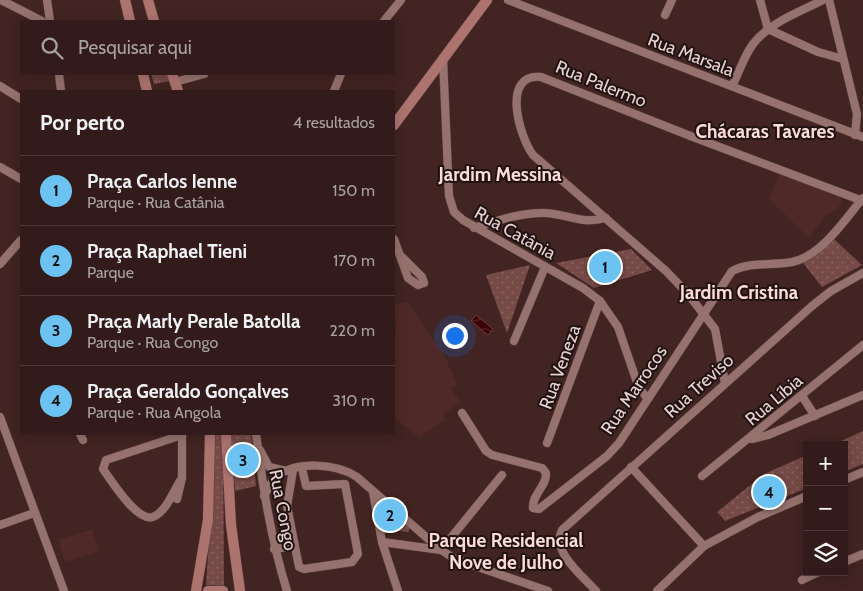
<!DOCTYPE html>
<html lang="pt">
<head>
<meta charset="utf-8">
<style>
  body { margin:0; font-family:Cabin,sans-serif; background:#3a2423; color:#f1f3f6 }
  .controls { position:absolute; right:15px; bottom:15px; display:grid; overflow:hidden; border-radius:0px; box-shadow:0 2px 12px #0003 }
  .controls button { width:45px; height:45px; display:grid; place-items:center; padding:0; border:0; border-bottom:1px solid #4d3939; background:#321b1a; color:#f1f3f6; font:25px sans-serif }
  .you { position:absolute; left:454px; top:335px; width:18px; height:18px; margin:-12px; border:4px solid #fff; border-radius:50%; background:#1a73e8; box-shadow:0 0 0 8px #1a73e833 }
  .badge { display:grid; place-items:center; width:32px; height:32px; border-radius:50%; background:#6cc3f2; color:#111; font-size:16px; font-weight:700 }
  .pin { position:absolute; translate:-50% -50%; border:2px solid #fff; box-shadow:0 1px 5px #0006 }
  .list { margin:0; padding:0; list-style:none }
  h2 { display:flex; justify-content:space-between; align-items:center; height:65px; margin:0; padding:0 20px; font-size:21px }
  h2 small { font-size:16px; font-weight:400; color:#a8a1a2 }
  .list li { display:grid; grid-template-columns:32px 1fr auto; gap:15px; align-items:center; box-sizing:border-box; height:70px; padding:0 20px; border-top:1px solid #4d3939 }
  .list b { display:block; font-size:19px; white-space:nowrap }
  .list p { margin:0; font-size:16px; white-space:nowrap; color:#a8a1a2 }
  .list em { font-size:16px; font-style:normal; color:#a8a1a2 }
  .icon { flex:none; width:28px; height:28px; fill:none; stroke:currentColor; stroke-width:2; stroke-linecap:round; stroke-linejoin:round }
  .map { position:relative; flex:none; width:863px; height:591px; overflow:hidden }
  .search { position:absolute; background:#321b1a; box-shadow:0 2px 12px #0003; left:20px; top:20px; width:375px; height:55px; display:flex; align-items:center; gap:12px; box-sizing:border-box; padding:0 18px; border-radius:0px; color:#a8a1a2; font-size:19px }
  .panel { position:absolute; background:#321b1a; box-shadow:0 2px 12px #0003; left:20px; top:90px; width:375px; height:345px; border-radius:0px }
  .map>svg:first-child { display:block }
</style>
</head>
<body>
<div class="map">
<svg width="863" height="591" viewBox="0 0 863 591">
  <defs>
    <pattern id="grass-tufts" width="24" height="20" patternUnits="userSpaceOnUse" patternTransform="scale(1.25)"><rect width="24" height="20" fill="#764a46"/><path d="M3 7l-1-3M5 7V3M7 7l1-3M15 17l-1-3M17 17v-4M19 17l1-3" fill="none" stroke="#8a6360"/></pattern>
    <pattern id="park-dots" width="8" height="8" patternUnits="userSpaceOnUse" patternTransform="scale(1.25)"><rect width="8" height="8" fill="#764a46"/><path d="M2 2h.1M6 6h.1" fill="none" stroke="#8a6360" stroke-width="1.8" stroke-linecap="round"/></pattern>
    <pattern id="water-waves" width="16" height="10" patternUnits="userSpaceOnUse" patternTransform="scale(1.25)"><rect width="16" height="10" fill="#3a0004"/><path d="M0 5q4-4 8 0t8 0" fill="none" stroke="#562428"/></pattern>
  </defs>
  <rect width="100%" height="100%" fill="#422422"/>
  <g fill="#4f2927">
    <polygon points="780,171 839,195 842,201 838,208 825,216 809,238 769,199"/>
    <polygon points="408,302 445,357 457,384 451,389 461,402 443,414 446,419 419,437 394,418 394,331 396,330 394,304"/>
    <polygon points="92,529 99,551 65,562 58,540"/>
  </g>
  <polygon fill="url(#grass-tufts)" points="151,74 167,74 170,81 154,84"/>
  <g fill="url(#park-dots)">
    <polygon points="834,239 862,265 822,287 803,263"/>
    <polygon points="631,249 652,270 594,288 556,263"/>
    <polygon points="530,265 507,333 486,275"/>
    <polygon points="863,431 863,464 844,472 844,445 832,445"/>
    <polygon points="214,434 223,434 224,586 206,585 214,467"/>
    <polygon points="230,434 251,434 256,486 235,491"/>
    <polygon points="807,455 807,488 725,521 717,512 764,474"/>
    <polygon points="383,503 409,527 409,532 387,530"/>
  </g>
  <polygon fill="url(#water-waves)" stroke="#6e3f41" points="476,315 493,329 488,335 471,321"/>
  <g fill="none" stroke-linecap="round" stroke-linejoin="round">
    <g stroke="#5d4342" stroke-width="9">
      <g id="minor">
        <polyline points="1,0 42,21"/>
        <polyline points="47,0 50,21"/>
        <polyline points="508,0 863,137"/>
        <polyline points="760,0 768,29 818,52 843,59"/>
        <polyline points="829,0 857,114 855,135"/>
        <polyline points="665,15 672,0"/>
        <polyline points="384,21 401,0"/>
        <polyline points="443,58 449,196 454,212 463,220 583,288 600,301 618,327 639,388 648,399"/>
        <polyline points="59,74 61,91"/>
        <polyline points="175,82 204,74"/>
        <polyline points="0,86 21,99"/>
        <path d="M732,86C739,73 744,56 753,44C770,22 800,12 823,0"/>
        <polyline points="334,91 341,74"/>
        <polyline points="0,167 21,179"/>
        <path d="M474,228C496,221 522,212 545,213C569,214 581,225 606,218"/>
        <polyline points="394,239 408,278 418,285 424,283 422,277 402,257"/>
        <polyline points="0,264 21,240"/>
        <polyline points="514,341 545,267"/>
        <path d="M725,383L715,329L688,294L666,271L533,155C519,136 501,73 541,77L693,137L863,201"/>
        <polyline points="802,396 815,416"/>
        <path d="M462,413L486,451L492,455L542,468L546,473C547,486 532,494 533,508L539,509L607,456L619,443L732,271C752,261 771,266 792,262C822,256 845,219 863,198"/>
        <polyline points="0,417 64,591"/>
        <polyline points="80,434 83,440"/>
        <path d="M256,434C263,488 271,539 287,591"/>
        <polyline points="752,439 768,435 863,395"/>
        <polyline points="547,443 600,301"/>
        <polyline points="260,450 269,467 286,471"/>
        <polyline points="631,467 704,546"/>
        <polyline points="293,470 287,506 299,567 304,569 352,562 358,554 345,484 306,486 302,468"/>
        <polyline points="702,476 863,345"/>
        <path d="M182,478C174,489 168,509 155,516C139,526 111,480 103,469L106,460L182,435"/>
        <polyline points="844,480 863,472"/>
        <polyline points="373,492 382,542 398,591"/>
        <path d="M264,496C268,489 271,481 277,476C297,461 336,463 357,477L441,550L455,559L548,591"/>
        <polyline points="177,499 182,478 182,434"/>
        <polyline points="0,525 34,513"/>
        <polyline points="382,542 441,550"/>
        <polyline points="274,549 294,546"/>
        <polyline points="441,550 502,475"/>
        <polyline points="844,562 863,554"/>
        <polyline points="802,580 819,572"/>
        <path d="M596,591C583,576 551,552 562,530L812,306L831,291L863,273"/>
        <polyline points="657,591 704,546 758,517 807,496"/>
      </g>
    </g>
    <g stroke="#5d4342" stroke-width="11">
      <g id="major">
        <polyline points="125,0 130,21"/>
        <polyline points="148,0 154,21"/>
        <polyline points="143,74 147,91"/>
        <polyline points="172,74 178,91"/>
        <polyline points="394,125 487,0"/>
        <polyline points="226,434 231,525 240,591"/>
        <polyline points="196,591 208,520 210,434"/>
        <polyline points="208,591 223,591"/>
      </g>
    </g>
    <use href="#minor" stroke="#96726e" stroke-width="8"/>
    <use href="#major" stroke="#ad746f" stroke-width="10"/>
  </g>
  <g text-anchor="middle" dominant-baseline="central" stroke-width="4" stroke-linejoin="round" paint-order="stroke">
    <g font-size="18" fill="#e6d2d0" stroke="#201211">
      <text transform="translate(691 55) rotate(21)">Rua Marsala</text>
      <text transform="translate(601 84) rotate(22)">Rua Palermo</text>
      <text transform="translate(515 233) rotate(29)">Rua Catânia</text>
      <text transform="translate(560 367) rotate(-70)">Rua Veneza</text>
      <text transform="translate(699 386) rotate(-42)">Rua Treviso</text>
      <text transform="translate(634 390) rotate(-56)">Rua Marrocos</text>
      <text transform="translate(774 400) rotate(-40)">Rua Líbia</text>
      <text transform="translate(283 510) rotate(79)">Rua Congo</text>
    </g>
    <g font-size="19" font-weight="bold" fill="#fcdbd8" stroke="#201211">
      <text x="765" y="131">Chácaras Tavares</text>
      <text x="500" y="174">Jardim Messina</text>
      <text x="739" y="292">Jardim Cristina</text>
      <text x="506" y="540">Parque Residencial<tspan x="506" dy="22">Nove de Julho</tspan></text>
    </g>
  </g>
</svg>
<div class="controls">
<button>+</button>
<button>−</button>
<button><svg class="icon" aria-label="layers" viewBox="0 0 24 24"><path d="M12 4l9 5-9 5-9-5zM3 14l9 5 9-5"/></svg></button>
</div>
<div class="you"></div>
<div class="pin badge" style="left:605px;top:267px">1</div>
<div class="pin badge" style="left:390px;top:515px">2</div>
<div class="pin badge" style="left:243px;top:460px">3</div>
<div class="pin badge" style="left:769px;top:492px">4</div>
<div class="search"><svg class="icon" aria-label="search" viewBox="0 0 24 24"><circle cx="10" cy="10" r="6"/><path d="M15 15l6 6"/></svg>Pesquisar aqui</div>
<section class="panel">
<h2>Por perto<small>4 resultados</small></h2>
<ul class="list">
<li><span class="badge">1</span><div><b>Praça Carlos Ienne</b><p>Parque · Rua Catânia</p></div><em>150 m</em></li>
<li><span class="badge">2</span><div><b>Praça Raphael Tieni</b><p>Parque</p></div><em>170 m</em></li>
<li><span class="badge">3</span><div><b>Praça Marly Perale Batolla</b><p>Parque · Rua Congo</p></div><em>220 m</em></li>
<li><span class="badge">4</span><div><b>Praça Geraldo Gonçalves</b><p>Parque · Rua Angola</p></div><em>310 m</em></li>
</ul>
</section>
</div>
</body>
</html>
